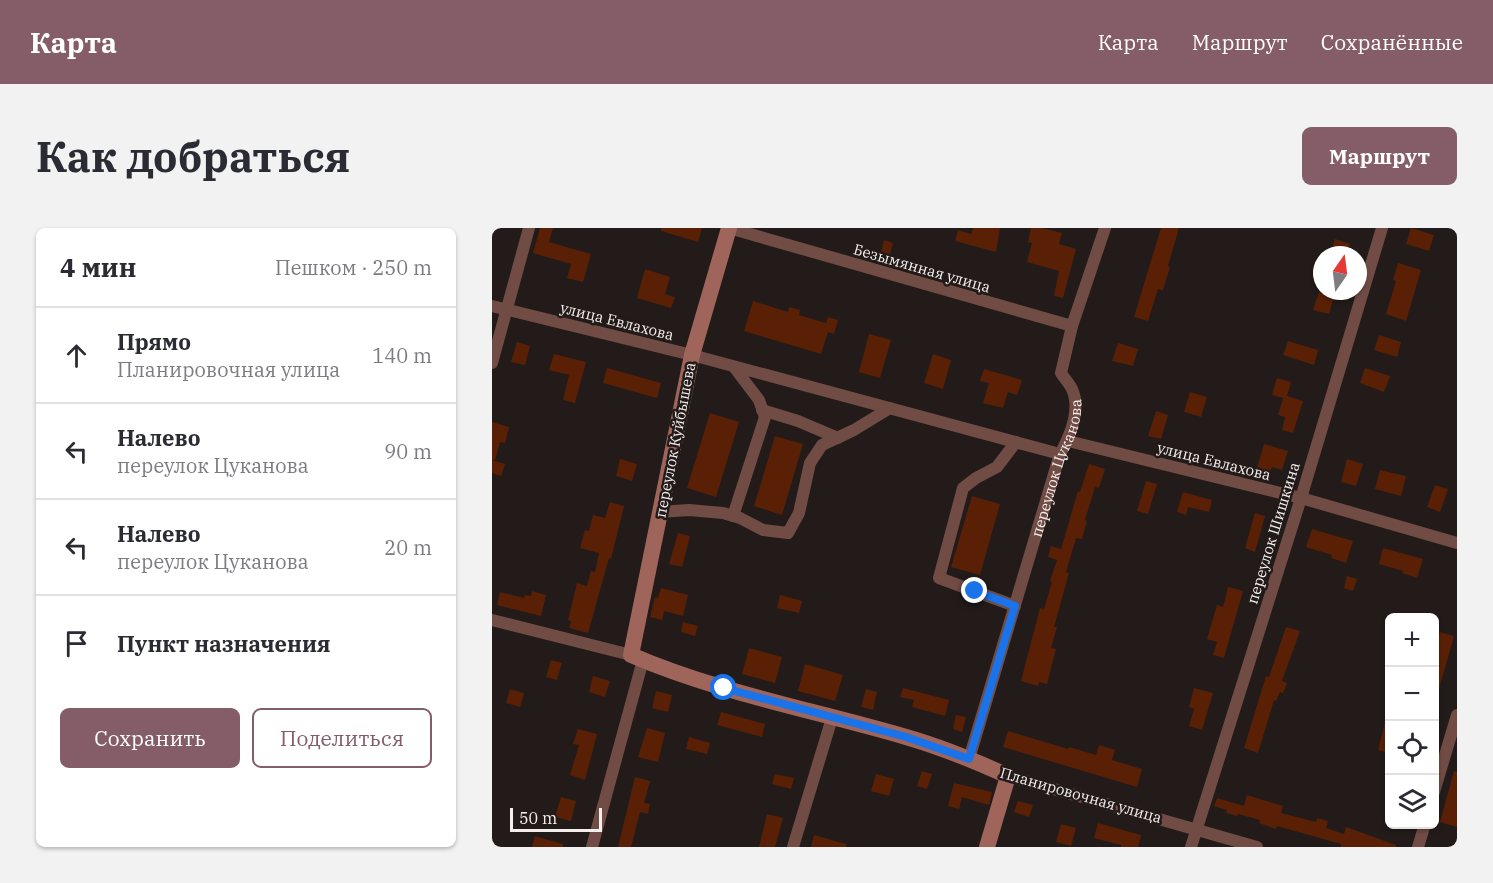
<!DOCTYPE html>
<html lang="ru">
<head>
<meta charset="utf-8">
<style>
  body { margin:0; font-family:"IBM Plex Serif",serif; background:#f2f2f3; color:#2b2b33 }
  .controls { position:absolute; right:18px; bottom:18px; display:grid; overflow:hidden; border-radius:9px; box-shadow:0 2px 4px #0004 }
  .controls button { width:54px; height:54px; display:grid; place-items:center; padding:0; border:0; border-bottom:2px solid #e1e1e2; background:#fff; color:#2b2b33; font:30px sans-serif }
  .compass { position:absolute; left:821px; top:18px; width:54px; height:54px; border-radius:50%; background:#fff; box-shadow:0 2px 4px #0004; rotate:14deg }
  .scale { position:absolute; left:18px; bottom:15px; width:92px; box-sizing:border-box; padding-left:6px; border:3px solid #f4efee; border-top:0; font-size:16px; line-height:21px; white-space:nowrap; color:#f4efee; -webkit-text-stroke:4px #221b19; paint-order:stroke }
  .stop { position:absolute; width:18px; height:18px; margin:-14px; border:4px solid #1a73e8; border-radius:50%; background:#fff }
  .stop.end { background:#1a73e8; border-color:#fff; box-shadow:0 2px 6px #0008 }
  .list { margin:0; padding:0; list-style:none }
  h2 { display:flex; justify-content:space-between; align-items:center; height:78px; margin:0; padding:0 24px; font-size:26px }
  h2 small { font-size:20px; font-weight:400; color:#7c7c81 }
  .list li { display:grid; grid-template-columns:39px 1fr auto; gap:18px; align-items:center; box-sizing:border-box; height:96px; padding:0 24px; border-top:2px solid #e1e1e2 }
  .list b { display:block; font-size:22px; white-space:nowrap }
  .list p { margin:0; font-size:20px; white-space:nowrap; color:#7c7c81 }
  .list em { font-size:20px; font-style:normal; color:#7c7c81 }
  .actions { display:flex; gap:12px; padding:18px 24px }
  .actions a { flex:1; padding:14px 0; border:2px solid #855d69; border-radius:9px; text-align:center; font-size:21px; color:#855d69 }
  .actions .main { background:#855d69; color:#fff }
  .icon { flex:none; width:33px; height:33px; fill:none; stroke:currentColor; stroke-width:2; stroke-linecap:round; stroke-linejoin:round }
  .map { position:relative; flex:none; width:965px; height:619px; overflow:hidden; border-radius:9px }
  header { display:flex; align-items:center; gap:36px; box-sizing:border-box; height:84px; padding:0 30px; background:#855d69; color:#fff }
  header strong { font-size:28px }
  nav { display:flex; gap:33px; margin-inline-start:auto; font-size:21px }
  .intro { display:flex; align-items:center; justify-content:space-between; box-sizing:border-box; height:144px; padding:0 36px }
  h1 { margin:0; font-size:42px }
  .button { padding:15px 27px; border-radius:9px; background:#855d69; color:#fff; font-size:21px; font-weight:700 }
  main { display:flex; gap:36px; padding:0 36px }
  aside { flex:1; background:#fff; border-radius:9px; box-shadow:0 2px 4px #0004 }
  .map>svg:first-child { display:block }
</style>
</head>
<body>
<header>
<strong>Карта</strong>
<nav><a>Карта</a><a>Маршрут</a><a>Сохранённые</a></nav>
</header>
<div class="intro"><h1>Как добраться</h1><a class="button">Маршрут</a></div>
<main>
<aside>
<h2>4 мин<small>Пешком · 250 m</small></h2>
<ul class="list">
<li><svg class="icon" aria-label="ahead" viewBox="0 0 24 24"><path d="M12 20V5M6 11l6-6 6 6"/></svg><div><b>Прямо</b><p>Планировочная улица</p></div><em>140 m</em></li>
<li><svg class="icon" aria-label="left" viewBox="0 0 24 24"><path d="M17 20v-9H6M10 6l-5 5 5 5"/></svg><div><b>Налево</b><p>переулок Цуканова</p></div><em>90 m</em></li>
<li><svg class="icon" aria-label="left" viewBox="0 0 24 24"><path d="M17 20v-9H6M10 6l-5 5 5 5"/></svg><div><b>Налево</b><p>переулок Цуканова</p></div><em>20 m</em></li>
<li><svg class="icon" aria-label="arrive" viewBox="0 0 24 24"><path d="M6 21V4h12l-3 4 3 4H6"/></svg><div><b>Пункт назначения</b></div></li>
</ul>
<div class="actions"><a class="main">Сохранить</a><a>Поделиться</a></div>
</aside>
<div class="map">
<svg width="965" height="619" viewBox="0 0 965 619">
  <rect width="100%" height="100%" fill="#221b19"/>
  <g fill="#592006">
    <polygon points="48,0 61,0 57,14 99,26 91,54 75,50 79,36 41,25"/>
    <polygon points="169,0 210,0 206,14 169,3"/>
    <polygon points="481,0 508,0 504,24 463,13 466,2 479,6"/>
    <polygon points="539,0 550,0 570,5 567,16 584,21 571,70 562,68 567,43 535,34 540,15 536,14"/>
    <polygon points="669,0 687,0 676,38 678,39 671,62 666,61 656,93 642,89"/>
    <polygon points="919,0 942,7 937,23 914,16"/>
    <polygon points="843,11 858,16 855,27 838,27"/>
    <polygon points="392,12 401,15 397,30 388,28"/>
    <polygon points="906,35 929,42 914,93 894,86 904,53 901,52"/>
    <polygon points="153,41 178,49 173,66 183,69 179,80 145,70"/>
    <polygon points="827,64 842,68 837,86 821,82"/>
    <polygon points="261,73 296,84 297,79 308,82 307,87 334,95 336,89 346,92 342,106 336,104 329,126 252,103"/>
    <polygon points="377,106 399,112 388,150 367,144"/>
    <polygon points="887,107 909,114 905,129 882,122"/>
    <polygon points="796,113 826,122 822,137 791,127"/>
    <polygon points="25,114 38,118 33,137 19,134"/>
    <polygon points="626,115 646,121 641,138 620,133"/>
    <polygon points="62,126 94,134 83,175 71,172 77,147 57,142"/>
    <polygon points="441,126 459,132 451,161 432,155"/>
    <polygon points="115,140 169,155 165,170 111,155"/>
    <polygon points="873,140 898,148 892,164 868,155"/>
    <polygon points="492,141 530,152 525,167 516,164 511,180 491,175 497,155 488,153"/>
    <polygon points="785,150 799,154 795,168 811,173 801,205 790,202 793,189 786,187 791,170 780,167"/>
    <polygon points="698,164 715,169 709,189 692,184"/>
    <polygon points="664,183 676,187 669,211 656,208"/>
    <polygon points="218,185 247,194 224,269 195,260"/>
    <polygon points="0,194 17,199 13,215 8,214 3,232 0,232"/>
    <polygon points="283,208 311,216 290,287 262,278"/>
    <polygon points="772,216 796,223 790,242 780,239 778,244 765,240"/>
    <polygon points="128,231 145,236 140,253 124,248"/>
    <polygon points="855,231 871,236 864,258 849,254"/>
    <polygon points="0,232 13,236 9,248 0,245"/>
    <polygon points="597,236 613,241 607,260 603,259 593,292 595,293 590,311 584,310 574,344 577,345 562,399 565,399 559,420 564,421 555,456 547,454 546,458 529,453 548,380 552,381 560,354 558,353 565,332 556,329 559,318 569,321 586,263 588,264"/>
    <polygon points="888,242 914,248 909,268 883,261"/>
    <polygon points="654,253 665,256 656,286 645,283"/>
    <polygon points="943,257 956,261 948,284 935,279"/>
    <polygon points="691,264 720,272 717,284 696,279 694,287 685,284"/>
    <polygon points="480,268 508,276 488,347 459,339"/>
    <polygon points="118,274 132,278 119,331 117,330 96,405 77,400 79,393 76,392 85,355 95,358 99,343 103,344 107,325 88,320 93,302 97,303 101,287 113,290"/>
    <polygon points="763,285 773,288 763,324 753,320"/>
    <polygon points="820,301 861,313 854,335 839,330 840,327 814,319"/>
    <polygon points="186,305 198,308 190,339 177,336"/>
    <polygon points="891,320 931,331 925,350 910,345 911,343 887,336"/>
    <polygon points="855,348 865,351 861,363 852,360"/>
    <polygon points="736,359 751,363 732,430 721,427 725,414 715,411 725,377 731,379"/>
    <polygon points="169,360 196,367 191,388 172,383 170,392 158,389 163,369 166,370"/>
    <polygon points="40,363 54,367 49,388 5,377 8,364 32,370 33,367 39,368"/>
    <polygon points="288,367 310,373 307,385 285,380"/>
    <polygon points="191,394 206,398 203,408 189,404"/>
    <polygon points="794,399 808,403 790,453 795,455 791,465 788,464 784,473 782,472 766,525 752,520 774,448 777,449"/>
    <polygon points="948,404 962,408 945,468 942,467 942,423"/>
    <polygon points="257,420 290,429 283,455 250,446"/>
    <polygon points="59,432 70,435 65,452 54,449"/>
    <polygon points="313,436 351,447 343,473 306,463"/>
    <polygon points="101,448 118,453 113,469 97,464"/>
    <polygon points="411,460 457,472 453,488 420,479 422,472 408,469"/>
    <polygon points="702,460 721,465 710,502 697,498 702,481 697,479"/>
    <polygon points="18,461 32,465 28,479 14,475"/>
    <polygon points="374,461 385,464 381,482 369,479"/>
    <polygon points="164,463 180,467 176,484 160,480"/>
    <polygon points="229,484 273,496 270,509 225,497"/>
    <polygon points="464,487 474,489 470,504 461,501"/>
    <polygon points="894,491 897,491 897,525 886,522"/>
    <polygon points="155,500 173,505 166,534 146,529"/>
    <polygon points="86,501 105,506 93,552 78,547 87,517 81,516"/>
    <polygon points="516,503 576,521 577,519 604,527 607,517 623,522 620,532 650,541 645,559 511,519"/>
    <polygon points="197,509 218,515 215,526 194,521"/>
    <polygon points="430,543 440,546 435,561 425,558"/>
    <polygon points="962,543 965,544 965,599 948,594"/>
    <polygon points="283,546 302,550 299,561 280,556"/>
    <polygon points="384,546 402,551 397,568 379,563"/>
    <polygon points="143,549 158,553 152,575 158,576 156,586 148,584 139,619 126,619"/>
    <polygon points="462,555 500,564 497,577 470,569 467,581 456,578"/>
    <polygon points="755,567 791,578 789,585 824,594 825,590 836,593 834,600 852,606 854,599 904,617 904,619 849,619 849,616 785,598 784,601 767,595 768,592 746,586 745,588 734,585 735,582 722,578 725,570 752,578"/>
    <polygon points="69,569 84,573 79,593 63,589"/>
    <polygon points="526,573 541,577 537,589 522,584"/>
    <polygon points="275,586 291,590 283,619 267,619"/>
    <polygon points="606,595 649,607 646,619 629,619 629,617 602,610"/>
    <polygon points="569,596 584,600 579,618 564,614"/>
    <polygon points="322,607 354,616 354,619 319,619"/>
    <polygon points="43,608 71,616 71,619 40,619"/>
  </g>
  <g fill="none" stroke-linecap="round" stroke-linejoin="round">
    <g stroke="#704c44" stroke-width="12">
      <polyline points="237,0 580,98"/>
      <polyline points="0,78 200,127 568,226"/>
      <polyline points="0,135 37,0"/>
      <polyline points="270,182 306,193 346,210"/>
      <polyline points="576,213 809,270 965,315"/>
      <polyline points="168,284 197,282 231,285 248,290 271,302 296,305 307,285 318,235 330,217 362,202 398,180"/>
      <polyline points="241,288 273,189 267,172 242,139"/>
      <polyline points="523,378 447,350 471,260 484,250 505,239 524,214"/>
      <polyline points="0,392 139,427"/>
      <path id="s1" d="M477,531L568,226C578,208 589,181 580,161C577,155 572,150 569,145L580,98L613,0"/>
      <polyline points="516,548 765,619"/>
      <polyline points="942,564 965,487"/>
      <polyline points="100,619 151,432"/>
      <polyline points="301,619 340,490"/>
      <polyline points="699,619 809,270 890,0"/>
      <polyline points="926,619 933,596"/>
    </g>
    <path stroke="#9f655a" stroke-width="16" d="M237,0L200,127L139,427C227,465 322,482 414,509C449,519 483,533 516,548L495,619"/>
  </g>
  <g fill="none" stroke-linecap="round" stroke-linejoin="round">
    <polyline stroke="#1a73e8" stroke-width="8" points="232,460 414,509 477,531 523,378 483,363"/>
  </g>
  <g text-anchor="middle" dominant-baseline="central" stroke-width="5" stroke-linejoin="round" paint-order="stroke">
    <g font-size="15" fill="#f4efee" stroke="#221b19">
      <text transform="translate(430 40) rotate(16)">Безымянная улица</text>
      <text transform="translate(125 93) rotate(14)">улица Евлахова</text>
      <text transform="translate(183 212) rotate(-79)">переулок Куйбышева</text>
      <text transform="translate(722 233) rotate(14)">улица Евлахова</text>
      <text stroke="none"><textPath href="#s1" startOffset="304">переулок Цуканова</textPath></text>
      <text transform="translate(781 305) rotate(-73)">переулок Шишкина</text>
      <text transform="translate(589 567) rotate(16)">Планировочная улица</text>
    </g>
  </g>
</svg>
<div class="controls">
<button>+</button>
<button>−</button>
<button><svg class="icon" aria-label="locate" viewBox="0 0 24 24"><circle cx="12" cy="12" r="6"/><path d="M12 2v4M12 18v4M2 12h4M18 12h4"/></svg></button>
<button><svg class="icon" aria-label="layers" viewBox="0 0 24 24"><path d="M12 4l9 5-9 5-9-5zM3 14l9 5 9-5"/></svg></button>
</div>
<svg class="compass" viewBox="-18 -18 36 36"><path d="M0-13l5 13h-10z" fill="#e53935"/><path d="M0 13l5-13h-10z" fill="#7c7c81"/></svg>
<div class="scale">50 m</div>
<div class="stop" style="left:232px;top:460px"></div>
<div class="stop end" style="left:483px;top:363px"></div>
</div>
</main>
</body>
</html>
